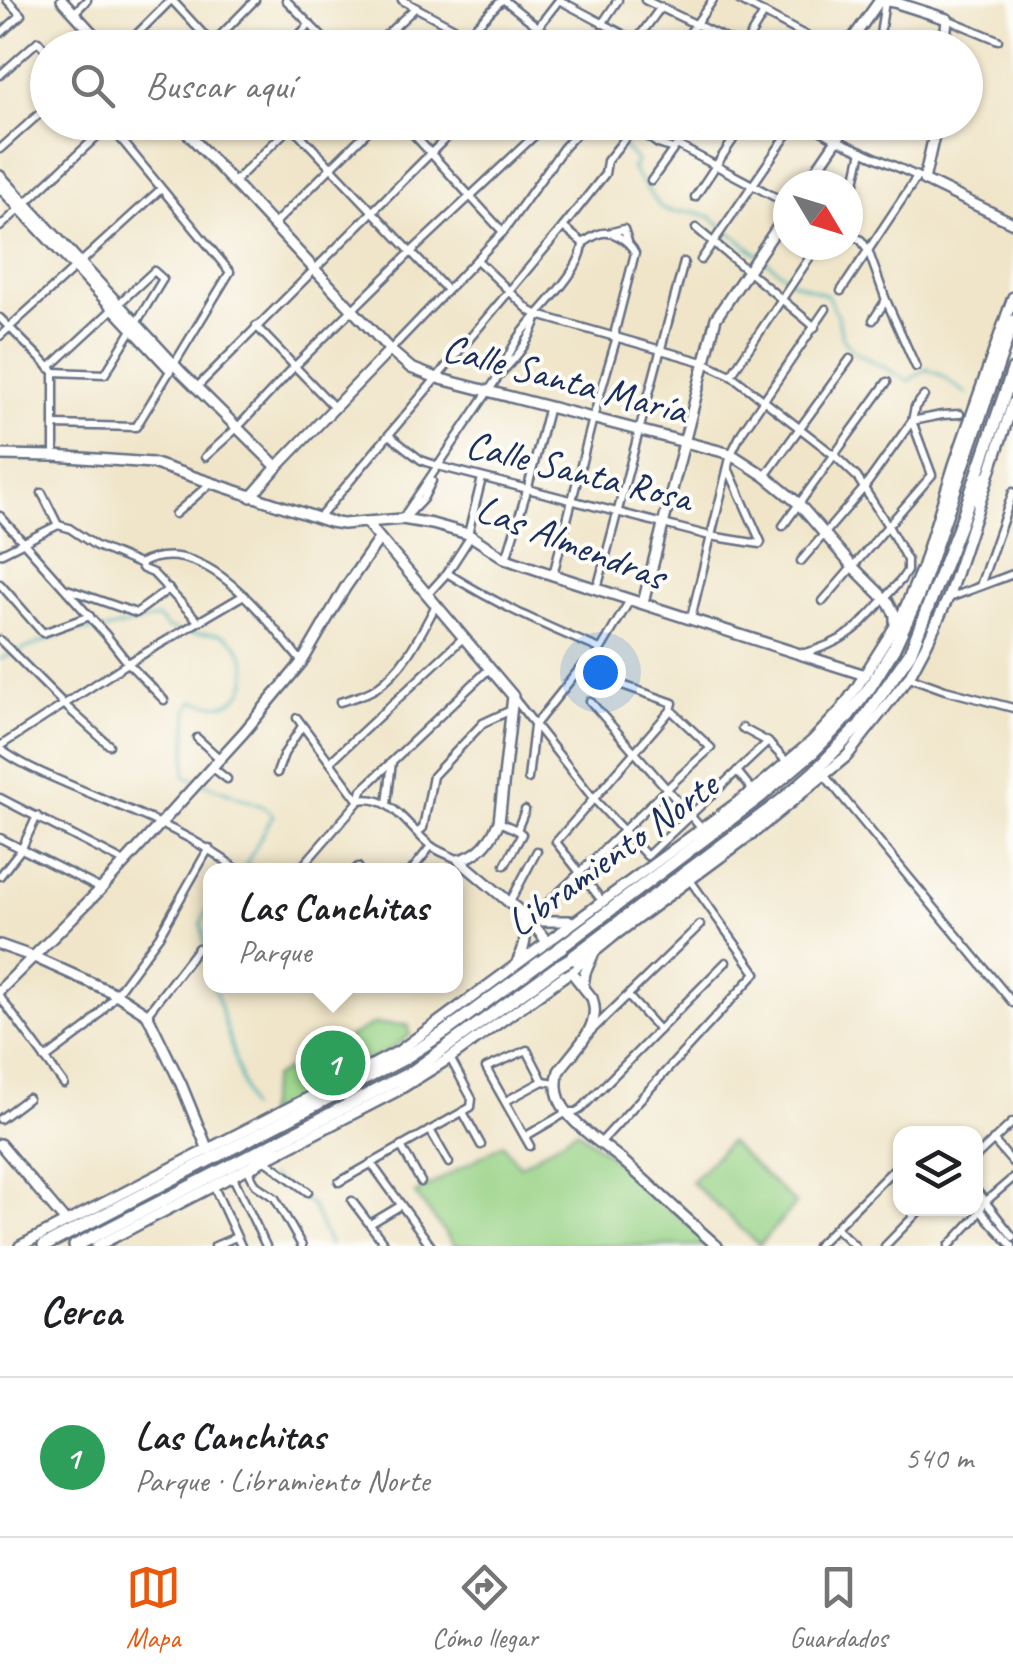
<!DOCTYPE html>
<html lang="es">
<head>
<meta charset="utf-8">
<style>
  body { margin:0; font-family:Caveat,sans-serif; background:#f6f6f6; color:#202124 }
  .controls { position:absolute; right:30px; bottom:30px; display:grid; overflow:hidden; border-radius:20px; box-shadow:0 2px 8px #0004 }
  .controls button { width:90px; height:90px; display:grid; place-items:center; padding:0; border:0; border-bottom:2px solid #e0e0e0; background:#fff; color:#202124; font:50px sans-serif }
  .compass { position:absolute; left:773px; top:170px; width:90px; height:90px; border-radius:50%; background:#fff; box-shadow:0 2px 8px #0004; rotate:128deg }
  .you { position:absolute; left:600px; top:672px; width:35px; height:35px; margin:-25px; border:8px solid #fff; border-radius:50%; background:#1a73e8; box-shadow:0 0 0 15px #1a73e833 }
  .badge { display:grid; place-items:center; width:65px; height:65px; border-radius:50%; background:#ea580c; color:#fff; font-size:32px; font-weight:700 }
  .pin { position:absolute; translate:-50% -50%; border:5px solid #fff; box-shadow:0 2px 10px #0006 }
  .popup { position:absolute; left:203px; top:863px; width:260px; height:130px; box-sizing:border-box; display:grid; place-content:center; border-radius:20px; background:#fff; filter:drop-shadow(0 2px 8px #0005); font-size:32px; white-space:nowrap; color:#757577 }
  .popup b { font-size:38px; color:#202124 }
  .popup::after { content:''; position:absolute; left:50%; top:100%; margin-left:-20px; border:20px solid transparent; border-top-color:#fff }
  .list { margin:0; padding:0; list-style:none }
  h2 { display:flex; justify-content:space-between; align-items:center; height:130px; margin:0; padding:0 40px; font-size:42px }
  h2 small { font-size:32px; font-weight:400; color:#757577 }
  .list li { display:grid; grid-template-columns:65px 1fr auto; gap:30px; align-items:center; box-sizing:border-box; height:160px; padding:0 40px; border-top:2px solid #e0e0e0 }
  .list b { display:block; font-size:38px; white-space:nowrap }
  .list p { margin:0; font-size:32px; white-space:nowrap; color:#757577 }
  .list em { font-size:32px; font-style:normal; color:#757577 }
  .icon { flex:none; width:55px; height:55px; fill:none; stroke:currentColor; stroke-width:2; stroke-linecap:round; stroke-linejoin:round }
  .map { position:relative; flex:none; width:1013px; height:1246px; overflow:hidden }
  .search { position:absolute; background:#fff; box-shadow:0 2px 8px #0004; left:30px; right:30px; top:30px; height:110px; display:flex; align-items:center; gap:25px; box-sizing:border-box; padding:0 35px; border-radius:55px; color:#757577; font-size:38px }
  .sheet { height:290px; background:#fff }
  nav { display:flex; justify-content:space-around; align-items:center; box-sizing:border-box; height:140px; border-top:2px solid #e0e0e0; background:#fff; font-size:28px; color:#757577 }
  nav a { display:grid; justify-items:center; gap:5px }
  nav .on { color:#ea580c }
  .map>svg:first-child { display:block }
</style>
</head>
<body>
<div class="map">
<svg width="1013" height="1246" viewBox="0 0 1013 1246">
  <rect width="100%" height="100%" fill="#fdfcf7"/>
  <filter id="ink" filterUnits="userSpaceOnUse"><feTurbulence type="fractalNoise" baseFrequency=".01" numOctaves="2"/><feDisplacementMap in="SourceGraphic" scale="20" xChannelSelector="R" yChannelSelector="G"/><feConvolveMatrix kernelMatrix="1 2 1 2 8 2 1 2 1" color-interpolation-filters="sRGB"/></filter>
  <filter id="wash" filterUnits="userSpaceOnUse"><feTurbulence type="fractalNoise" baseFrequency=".0048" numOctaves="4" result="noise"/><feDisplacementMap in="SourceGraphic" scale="40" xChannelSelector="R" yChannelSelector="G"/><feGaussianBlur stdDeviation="2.25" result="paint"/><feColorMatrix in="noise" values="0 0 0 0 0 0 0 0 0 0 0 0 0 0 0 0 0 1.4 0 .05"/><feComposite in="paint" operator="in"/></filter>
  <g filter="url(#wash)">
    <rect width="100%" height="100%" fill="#f0e5c9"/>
    <g fill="#99d387" stroke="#5a8172" stroke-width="2.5">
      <polygon points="374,1024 408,1025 410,1035 393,1048 265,1114 273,1077"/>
      <polygon points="577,1130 620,1164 713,1246 455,1246 415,1194 503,1144 520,1166"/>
      <polygon points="729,1142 796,1204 759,1245 691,1182"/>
    </g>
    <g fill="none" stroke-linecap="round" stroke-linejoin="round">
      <g stroke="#3eafb6" stroke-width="2.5">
        <polyline points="623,147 637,161 632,169 660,207 673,212 695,212 711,217 793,282 827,295 837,314 842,337 855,352 909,381 926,369 940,375 967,394"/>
        <polyline points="105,630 157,618 168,628 176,630"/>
        <path d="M184,632C196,635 212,631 223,635C251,646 257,695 225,704C215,706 204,703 194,701L188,710L185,776L194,779"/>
        <polyline points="0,659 70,631 97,630"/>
        <polyline points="201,782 264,807 273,815 243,870"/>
        <polyline points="210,904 201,923 210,969"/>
        <polyline points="214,986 249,1108"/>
        <polyline points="270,1176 312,1206 330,1246"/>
      </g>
    </g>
  </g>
  <g filter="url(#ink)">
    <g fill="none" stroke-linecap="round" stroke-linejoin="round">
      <g stroke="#666f83" stroke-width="11">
        <g id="street">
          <polyline points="172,0 216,48"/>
          <polyline points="286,0 333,48"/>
          <polyline points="402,0 467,35 480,48"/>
          <polyline points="504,0 538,27 568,48"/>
          <polyline points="559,0 649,48"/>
          <polyline points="645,0 743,47"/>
          <polyline points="739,0 829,48"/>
          <polyline points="74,13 87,0"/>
          <polyline points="947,19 998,40"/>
          <polyline points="602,24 618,0"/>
          <polyline points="538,27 559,0"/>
          <polyline points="0,34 21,15 7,0"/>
          <polyline points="636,41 661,7"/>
          <polyline points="123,48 171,0"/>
          <polyline points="208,48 255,0"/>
          <polyline points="286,48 310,24"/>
          <polyline points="372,48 415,8"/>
          <polyline points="454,48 502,0"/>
          <polyline points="679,48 713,0"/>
          <polyline points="743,48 764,13"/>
          <polyline points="794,48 803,34"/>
          <polyline points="878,48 885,1"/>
          <polyline points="0,75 38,41 48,53"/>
          <polyline points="288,122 447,290"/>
          <polyline points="402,122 503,232"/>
          <polyline points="628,122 658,144 673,149"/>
          <polyline points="805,122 837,140 919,177"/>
          <polyline points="907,122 935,129"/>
          <polyline points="193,140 211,122"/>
          <polyline points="677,145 788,204"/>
          <polyline points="0,149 48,106"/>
          <polyline points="651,181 693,122"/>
          <polyline points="234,182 293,124"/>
          <polyline points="695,197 745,122"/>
          <polyline points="848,199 853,191 862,151"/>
          <polyline points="273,225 377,122"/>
          <polyline points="0,227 109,125"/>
          <polyline points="563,227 583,243"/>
          <polyline points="696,228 815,327"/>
          <polyline points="608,233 624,229 628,241"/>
          <polyline points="848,233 861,240 868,250 886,300 916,367"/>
          <path d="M477,260L530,311L538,315L703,362L731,375L834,455L857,477L888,526L907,560V571L901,580C866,618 855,641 801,654"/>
          <polyline points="701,260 796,122"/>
          <polyline points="841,291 917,177"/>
          <polyline points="0,318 54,372 54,456"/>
          <polyline points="873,320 886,300"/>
          <polyline points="256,326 334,407"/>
          <polyline points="0,336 161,189"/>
          <polyline points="390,350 503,232 564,147 586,124"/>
          <polyline points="49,368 154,271 163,279 105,374 54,372"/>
          <path d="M503,368C508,356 514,344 522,333C538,311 583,270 583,243"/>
          <polyline points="731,375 818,245"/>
          <polyline points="198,386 462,122"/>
          <polyline points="55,425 136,427 230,272 107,122"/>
          <polyline points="390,436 421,460 438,466 710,536 760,544 761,542 728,468"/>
          <polyline points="205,457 238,427 294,367 411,252 549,122"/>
          <polyline points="765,476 850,359"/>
          <polyline points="42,493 58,525"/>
          <polyline points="175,514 212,482"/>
          <polyline points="408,515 423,499 432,481"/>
          <polyline points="0,516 106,635 128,663 164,700"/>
          <polyline points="319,518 563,227 605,174 607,161 634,127"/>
          <path d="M402,519L500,374C518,356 531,340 538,315"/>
          <polyline points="58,525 69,528 96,546 139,564 143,569 153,573 198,621"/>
          <polyline points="783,526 887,382"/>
          <polyline points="468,534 482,478"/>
          <polyline points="0,554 58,525"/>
          <polyline points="506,559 528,487 549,406"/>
          <polyline points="801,561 864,488 912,421 915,407 924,396"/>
          <path d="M139,564C205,530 266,620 302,662"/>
          <path d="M447,573C496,604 547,627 600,649"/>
          <path d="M553,575L593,418L616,340L615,331L635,253C630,242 613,229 599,234C593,236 588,240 583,243"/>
          <polyline points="0,584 43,633 90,616"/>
          <polyline points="980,586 1013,492"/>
          <polyline points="67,589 136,613 169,589"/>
          <polyline points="597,589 684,262"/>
          <polyline points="428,594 447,573 471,536"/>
          <polyline points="949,598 1013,574"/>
          <polyline points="823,601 932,475 912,421 942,415 960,414"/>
          <polyline points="691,618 731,454 742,432 826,309"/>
          <polyline points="0,640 68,708 109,745"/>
          <polyline points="909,677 945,690 1013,708"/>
          <polyline points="513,697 593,798 647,856 768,742"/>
          <polyline points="590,701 702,829"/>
          <path d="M340,702C352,698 366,695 376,688C405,668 420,635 436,605"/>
          <polyline points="297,718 358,800"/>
          <polyline points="742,728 768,742 787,762"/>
          <polyline points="197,738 219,758"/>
          <polyline points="0,746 128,663 244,595"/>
          <path d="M0,749C22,765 45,774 70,785C128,810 188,831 238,870"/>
          <polyline points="330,762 464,637"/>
          <polyline points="213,768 227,779"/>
          <polyline points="737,771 753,791"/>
          <polyline points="277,773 284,754 302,726"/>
          <polyline points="825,776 1013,1003"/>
          <polyline points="528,779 534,726 581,667 592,664 630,600"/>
          <polyline points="0,798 126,863"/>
          <path d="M360,800C392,794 408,828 430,845C438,852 450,855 459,860"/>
          <polyline points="387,804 392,762"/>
          <polyline points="499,822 517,830"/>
          <polyline points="517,830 525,810"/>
          <polyline points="418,832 423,828 433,776 483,723 511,710"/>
          <polyline points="0,838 101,889"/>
          <polyline points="505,865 522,834 517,830"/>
          <polyline points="299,870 359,801 362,790 490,668"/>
          <polyline points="355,870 358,867"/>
          <polyline points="412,870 431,846"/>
          <polyline points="0,876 22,848 37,816"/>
          <polyline points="599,897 556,842 671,710 673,703 614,682"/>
          <polyline points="510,902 537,851"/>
          <path d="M533,916C594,862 650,802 711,748L671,710"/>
          <polyline points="628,996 659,1030"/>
          <polyline points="0,997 64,1084"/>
          <polyline points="147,1014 198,948"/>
          <polyline points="590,1032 700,925"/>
          <polyline points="45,1059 88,1027 116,994 159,936 209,848"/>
          <polyline points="506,1101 543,1081 556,1083"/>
          <polyline points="463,1112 481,1145"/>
          <polyline points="0,1119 28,1098"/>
          <polyline points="430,1130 449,1163"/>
          <polyline points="526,1136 567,1112 576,1112 581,1109 726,962"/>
          <polyline points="993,1140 1013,1163"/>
          <polyline points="601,1142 756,973 690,880"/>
          <polyline points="401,1146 421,1182"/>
          <polyline points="530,1146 486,1068 527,1050 543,1081"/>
          <polyline points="976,1157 1013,1122"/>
          <polyline points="265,1160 308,1192"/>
          <polyline points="371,1163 431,1246"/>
          <polyline points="253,1167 250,1174 256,1185 275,1198 302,1246"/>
          <polyline points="233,1177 266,1246"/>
          <polyline points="339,1182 471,1107 472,1099 450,1058"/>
          <polyline points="214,1187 241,1246"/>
          <polyline points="976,1190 1013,1237"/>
          <polyline points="352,1201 386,1246"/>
          <polyline points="976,1206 1012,1246"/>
          <polyline points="370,1224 400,1206"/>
          <polyline points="836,1228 855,1246"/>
          <polyline points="215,1246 236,1237"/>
          <polyline points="817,1246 900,1163"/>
          <polyline points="885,1246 922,1208"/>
          <polyline points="949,1246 975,1218 985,1202 1013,1178"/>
        </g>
      </g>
      <g stroke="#666f83" stroke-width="14">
        <g id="secondary">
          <polyline points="62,0 106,48"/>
          <polyline points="846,48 880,0 894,2 947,19 944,48"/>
          <polyline points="177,122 390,350 411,368 437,378 731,454 765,476 798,503 853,567 889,603 895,615 895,624"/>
          <polyline points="937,122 924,180 1013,223"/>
          <polyline points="0,176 182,373 277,467"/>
          <polyline points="806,185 849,122"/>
          <polyline points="0,187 169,368"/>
          <polyline points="0,455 54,456 152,463 330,522 343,524 402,519 432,524 468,534 506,559 553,575 865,675"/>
          <polyline points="251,497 277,467 390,350"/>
          <path d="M366,522L513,696L499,822C490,841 480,855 459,860"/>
          <polyline points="643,603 716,318 788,212"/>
          <path d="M459,860L529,919L592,998C603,1026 574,1050 559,1071C554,1087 558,1102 569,1115C583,1133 606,1146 623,1161C655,1189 685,1218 717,1246"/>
          <polyline points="527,914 543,921 570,921"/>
          <polyline points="0,945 34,957 116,994 147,1014 181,1084 208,1150"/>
          <path d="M518,960C527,945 527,929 521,913"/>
          <polyline points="583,985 585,973 593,955"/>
          <polyline points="0,990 101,889 244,732 302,662 345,588 379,539"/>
          <polyline points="0,1144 66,1222"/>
          <polyline points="20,1246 399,1051 753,791 812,741 841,710 857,687 902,615 922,568 954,465 1013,297"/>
          <polyline points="97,1246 397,1091 450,1058 571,971 615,935 757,830 847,756 909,677 926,645 948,598 1013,403"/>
        </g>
      </g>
      <g stroke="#666f83" stroke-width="16">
        <g id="highway">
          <polyline points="974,499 986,478"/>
          <polyline points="560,948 761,796 814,751 848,716 870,687 894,648 918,596 1013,321"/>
          <polyline points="570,959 781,801 813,773 860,725 910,653 960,525 1013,370"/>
          <polyline points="255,1165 274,1148"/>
          <polyline points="44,1246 405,1058 445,1032 550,955"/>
          <polyline points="75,1246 412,1072 560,965"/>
        </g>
      </g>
      <use href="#street" stroke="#fff" stroke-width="6"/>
      <use href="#secondary" stroke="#fff" stroke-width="9"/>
      <use href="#highway" stroke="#fff" stroke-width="11"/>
      <g stroke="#666f83" stroke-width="16" stroke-linecap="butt">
        <g id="highway-bridge">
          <polyline points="550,955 560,948"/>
          <polyline points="560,965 570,959"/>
        </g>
      </g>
      <use href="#highway-bridge" stroke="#fff" stroke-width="11"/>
    </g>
  </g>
  <g text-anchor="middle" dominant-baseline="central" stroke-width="8" stroke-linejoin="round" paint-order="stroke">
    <g font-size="40" fill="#1b2f5e" stroke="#fdfcf7">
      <text transform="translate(565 379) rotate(15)">Calle Santa María</text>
      <text transform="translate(579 471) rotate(14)">Calle Santa Rosa</text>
      <text transform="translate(571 542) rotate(21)">Las Almendras</text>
      <text transform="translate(612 854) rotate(-36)">Libramiento Norte</text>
    </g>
  </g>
</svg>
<div class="controls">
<button><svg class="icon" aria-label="layers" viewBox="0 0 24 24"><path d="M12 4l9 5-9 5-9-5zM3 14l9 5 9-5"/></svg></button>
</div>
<svg class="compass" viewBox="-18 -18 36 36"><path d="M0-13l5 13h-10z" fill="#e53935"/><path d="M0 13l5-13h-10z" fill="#757577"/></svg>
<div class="you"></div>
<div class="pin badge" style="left:333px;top:1063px;background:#2e9e5b">1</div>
<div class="popup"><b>Las Canchitas</b>Parque</div>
<div class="search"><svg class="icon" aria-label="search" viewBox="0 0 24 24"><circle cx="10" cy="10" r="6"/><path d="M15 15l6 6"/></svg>Buscar aquí</div>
</div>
<section class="sheet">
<h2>Cerca<small></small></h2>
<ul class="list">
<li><span class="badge" style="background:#2e9e5b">1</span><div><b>Las Canchitas</b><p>Parque · Libramiento Norte</p></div><em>540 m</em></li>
</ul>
</section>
<nav>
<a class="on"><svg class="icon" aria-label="map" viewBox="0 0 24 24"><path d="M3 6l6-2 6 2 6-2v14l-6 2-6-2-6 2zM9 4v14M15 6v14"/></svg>Mapa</a>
<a><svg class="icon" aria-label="directions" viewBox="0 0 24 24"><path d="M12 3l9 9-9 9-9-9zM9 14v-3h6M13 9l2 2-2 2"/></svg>Cómo llegar</a>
<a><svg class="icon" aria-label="saved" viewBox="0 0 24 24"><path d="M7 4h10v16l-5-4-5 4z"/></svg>Guardados</a>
</nav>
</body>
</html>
